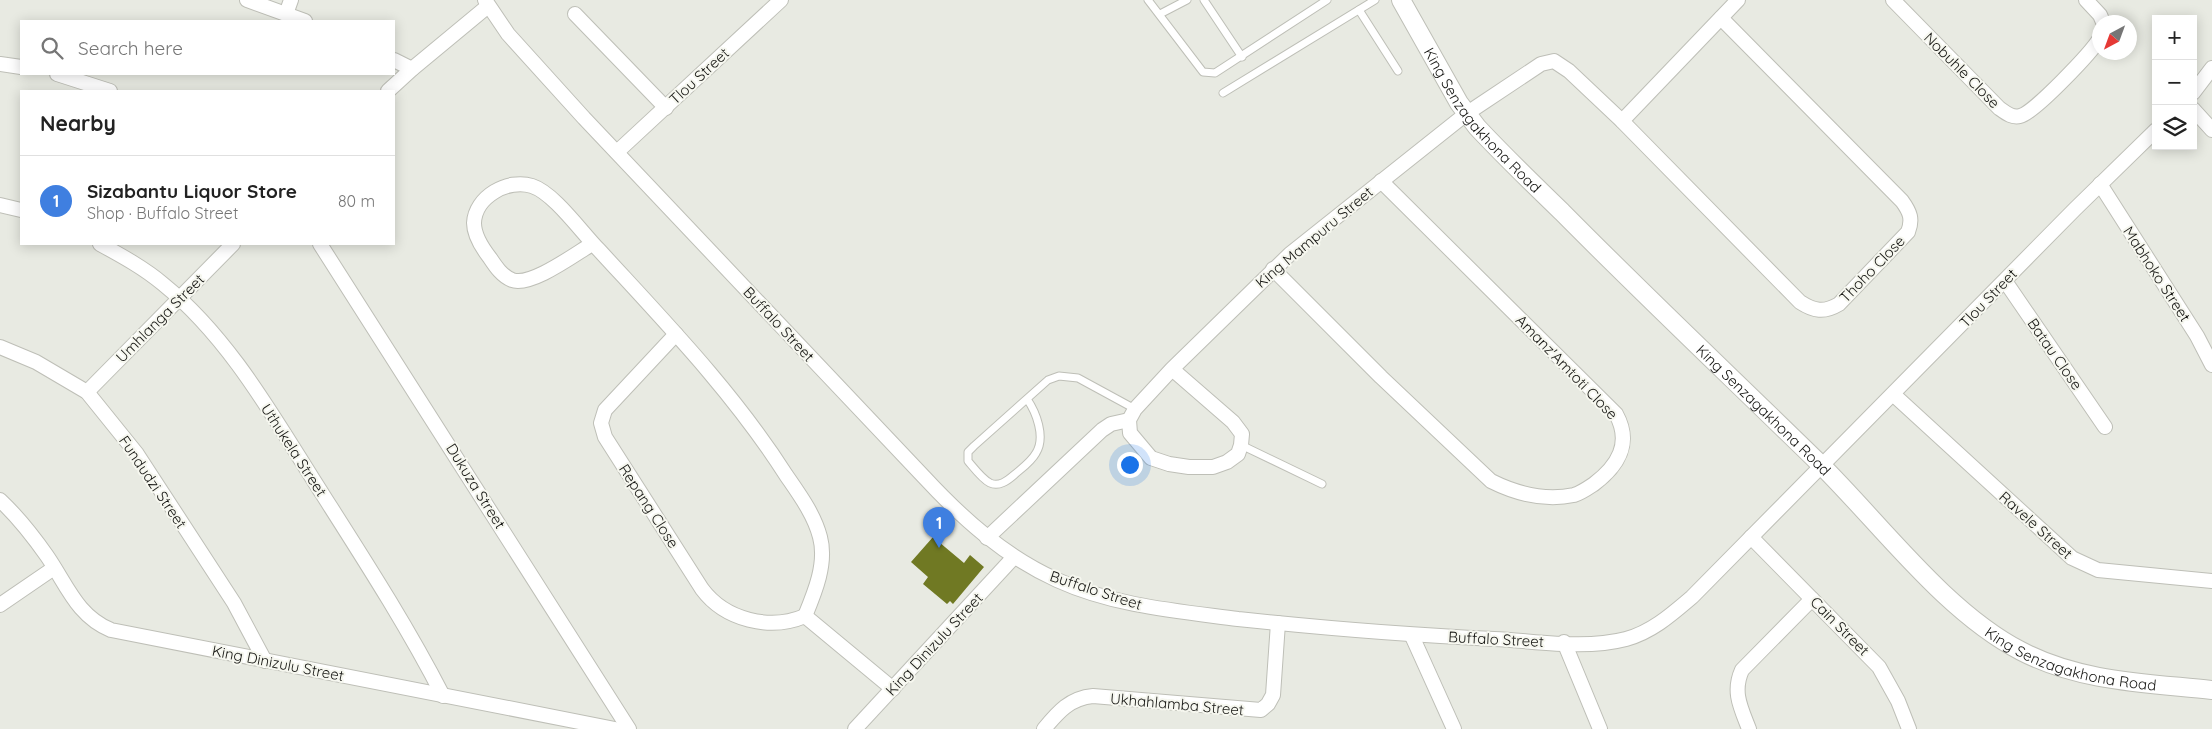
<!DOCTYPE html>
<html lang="en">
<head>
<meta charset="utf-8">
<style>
  body { margin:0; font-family:Quicksand,sans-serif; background:#f6f6f6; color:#222 }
  .controls { position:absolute; right:15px; top:15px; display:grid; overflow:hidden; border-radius:0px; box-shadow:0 2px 12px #0003 }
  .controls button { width:45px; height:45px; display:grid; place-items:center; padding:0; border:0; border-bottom:1px solid #e0e0e0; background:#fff; color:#222; font:25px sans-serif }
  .compass { position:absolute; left:2092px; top:15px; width:45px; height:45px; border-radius:50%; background:#fff; box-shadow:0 2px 12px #0003; rotate:221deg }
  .you { position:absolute; left:1129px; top:464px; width:18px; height:18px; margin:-12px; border:4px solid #fff; border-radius:50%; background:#1a73e8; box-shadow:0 0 0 8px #1a73e833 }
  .badge { display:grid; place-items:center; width:32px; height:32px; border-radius:50%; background:#111827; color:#fff; font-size:16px; font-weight:700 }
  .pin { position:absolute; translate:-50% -41px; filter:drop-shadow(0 1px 2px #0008) }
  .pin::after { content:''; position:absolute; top:26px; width:18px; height:15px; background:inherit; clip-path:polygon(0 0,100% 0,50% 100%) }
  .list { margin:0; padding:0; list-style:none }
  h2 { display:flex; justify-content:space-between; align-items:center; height:65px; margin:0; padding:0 20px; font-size:21px }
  h2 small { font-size:16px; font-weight:400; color:#767676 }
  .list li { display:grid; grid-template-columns:32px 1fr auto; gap:15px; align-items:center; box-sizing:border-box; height:90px; padding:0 20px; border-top:1px solid #e0e0e0 }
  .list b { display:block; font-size:19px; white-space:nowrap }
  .list p { margin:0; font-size:16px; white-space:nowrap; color:#767676 }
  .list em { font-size:16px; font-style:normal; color:#767676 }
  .icon { flex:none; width:28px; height:28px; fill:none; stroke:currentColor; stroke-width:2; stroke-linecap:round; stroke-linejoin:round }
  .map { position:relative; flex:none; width:2212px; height:729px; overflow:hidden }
  .search { position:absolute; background:#fff; box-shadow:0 2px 12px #0003; left:20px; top:20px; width:375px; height:55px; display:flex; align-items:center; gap:12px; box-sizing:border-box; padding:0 18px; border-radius:0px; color:#767676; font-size:19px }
  .panel { position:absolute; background:#fff; box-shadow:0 2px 12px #0003; left:20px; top:90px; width:375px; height:155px; border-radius:0px }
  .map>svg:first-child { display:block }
</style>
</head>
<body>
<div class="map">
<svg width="2212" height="729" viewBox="0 0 2212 729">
  <rect width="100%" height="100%" fill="#e8eae2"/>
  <polygon fill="#707923" points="933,537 964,563 970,555 984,567 953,604 950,601 947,604 923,584 928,577 911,562"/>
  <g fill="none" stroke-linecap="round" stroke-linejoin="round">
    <g stroke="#bebfb7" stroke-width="9">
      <g id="service">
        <polyline points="1148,0 1203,72 1215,73 1327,0"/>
        <polyline points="1204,0 1242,57"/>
        <polyline points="1359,10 1398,71"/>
        <polyline points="1160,14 1187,0"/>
        <polyline points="1223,93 1375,0"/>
        <path d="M1027,399C1036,412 1046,437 1036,453C1031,462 1022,468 1014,475C1007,481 999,487 990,483C982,479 974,468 968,461V452L974,446L1048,380L1059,376L1078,378L1135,409"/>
        <polyline points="1241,445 1322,484"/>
      </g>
    </g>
    <g stroke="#bebfb7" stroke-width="16">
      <g id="minor">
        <polyline points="247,0 305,21"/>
        <path d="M485,0L508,34L584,118L924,477C963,519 1004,556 1057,580C1114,606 1177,611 1238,619C1323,628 1408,635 1494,639C1537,641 1584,650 1626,639C1652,632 1672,614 1692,597L2075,209L2156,130"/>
        <path d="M1893,0L1999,108C2006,113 2012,118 2020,116C2034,113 2092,52 2100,38"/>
        <polyline points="2086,0 2100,15 2103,22"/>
        <polyline points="286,14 291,0"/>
        <polyline points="575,14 666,108"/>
        <polyline points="394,60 412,69"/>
        <polyline points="0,64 21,67"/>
        <polyline points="57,74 110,91"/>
        <polyline points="388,91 412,69 488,6"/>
        <polyline points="2193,93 2212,68"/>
        <polyline points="2193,109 2212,130"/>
        <polyline points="1622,121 1738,0"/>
        <polyline points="617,152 781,0"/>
        <polyline points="2100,184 2197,336 2212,365"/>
        <polyline points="0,205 21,210"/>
        <path d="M100,244C122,256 144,268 163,284C232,340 276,422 323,495C365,561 407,626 443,696"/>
        <polyline points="320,244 629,729"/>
        <path d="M592,244C575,254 531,287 512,280C502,276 496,267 490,258C483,249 474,235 474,223C475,197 508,178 532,186C554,193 582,233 599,250C665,322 733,392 786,475C799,494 814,514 820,537C827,563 815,592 805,616"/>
        <path d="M1273,269L1381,377L1491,481C1517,494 1545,501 1574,495C1581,493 1588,488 1594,484C1618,466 1632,443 1616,414L1381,181"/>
        <polyline points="2005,281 2105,427"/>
        <path d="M676,334L605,410L601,423L605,437L702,589C725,620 770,631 805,616L893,689"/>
        <polyline points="0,347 36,362 87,392 137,454 234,603 265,661"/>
        <path d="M1172,369L1233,422L1242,434L1241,445L1238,454L1227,462L1213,467H1189L1169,464L1151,458L1130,433L1129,420L1135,409L1172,369L1290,254L1466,114L1541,64L1554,61L1569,71L1622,121L1800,302C1814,311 1824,313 1839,304L1908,232C1913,219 1910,212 1902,201L1721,18"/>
        <polyline points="87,392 233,244"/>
        <polyline points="1894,395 2072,558 2098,570 2212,581"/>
        <path d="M0,500C18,517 33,536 47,556C67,585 77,616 111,630L615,729"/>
        <polyline points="1751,537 1879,667 1898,701 1909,729"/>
        <polyline points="987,538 1102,430 1111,424 1129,420"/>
        <polyline points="0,605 54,568"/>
        <polyline points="1412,636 1454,729"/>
        <polyline points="1564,642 1600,729"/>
        <polyline points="855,729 1013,558"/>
        <path d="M1044,729C1058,712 1070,698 1093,696L1261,710L1268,704L1273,695L1278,623"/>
        <path d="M1749,729C1741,708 1732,692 1742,670L1812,599"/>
      </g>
    </g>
    <g stroke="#bebfb7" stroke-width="20">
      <g id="tertiary">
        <path id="s1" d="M1401,0L1459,103L1477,127C1504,156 1533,184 1562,212C1646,297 1733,379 1819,463C1880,523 1945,612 2021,651C2080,682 2147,683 2212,690"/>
      </g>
    </g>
    <use href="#service" stroke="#fff" stroke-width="7"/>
    <use href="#minor" stroke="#fff" stroke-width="14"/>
    <use href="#tertiary" stroke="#fff" stroke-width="18"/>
  </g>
  <g text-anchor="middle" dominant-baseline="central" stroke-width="4" stroke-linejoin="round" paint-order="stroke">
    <g font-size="15" fill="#161613" stroke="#f6f7ef">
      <text transform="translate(1962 70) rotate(45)">Nobuhle Close</text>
      <text transform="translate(699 76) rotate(-43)">Tlou Street</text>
      <text stroke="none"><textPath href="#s1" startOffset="146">King Senzagakhona Road</textPath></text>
      <text transform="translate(1314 237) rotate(-40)">King Mampuru Street</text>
      <text transform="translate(1872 269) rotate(-46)">Thoho Close</text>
      <text transform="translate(2157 274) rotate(57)">Mabhoko Street</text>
      <text transform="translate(1988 298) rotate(-46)">Tlou Street</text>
      <text transform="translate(160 318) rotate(-45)">Umhlanga Street</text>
      <text transform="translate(779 324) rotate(47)">Buffalo Street</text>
      <text transform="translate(2055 354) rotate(55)">Batau Close</text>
      <text transform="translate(1567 367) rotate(46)">Amanz'Amtoti Close</text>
      <text stroke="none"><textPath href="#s1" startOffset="551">King Senzagakhona Road</textPath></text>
      <text transform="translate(294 450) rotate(57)">Uthukela Street</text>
      <text transform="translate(153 482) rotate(56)">Fundudzi Street</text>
      <text transform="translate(476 486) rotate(58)">Dukuza Street</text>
      <text transform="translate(649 506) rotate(57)">Repang Close</text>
      <text transform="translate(2036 525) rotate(42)">Ravele Street</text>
      <text transform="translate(1096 590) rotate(18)">Buffalo Street</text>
      <text transform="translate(1840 626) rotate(45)">Cain Street</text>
      <text transform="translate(1496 639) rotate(3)">Buffalo Street</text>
      <text transform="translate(934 644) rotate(-47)">King Dinizulu Street</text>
      <text stroke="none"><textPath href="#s1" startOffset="955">King Senzagakhona Road</textPath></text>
      <text transform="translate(278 663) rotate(11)">King Dinizulu Street</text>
      <text transform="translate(1177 704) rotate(5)">Ukhahlamba Street</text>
    </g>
  </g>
</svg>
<div class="controls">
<button>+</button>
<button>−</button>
<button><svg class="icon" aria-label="layers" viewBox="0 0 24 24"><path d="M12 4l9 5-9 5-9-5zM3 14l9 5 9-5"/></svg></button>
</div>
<svg class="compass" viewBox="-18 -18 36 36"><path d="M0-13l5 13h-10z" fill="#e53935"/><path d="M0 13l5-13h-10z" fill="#767676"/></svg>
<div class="you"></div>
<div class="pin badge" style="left:939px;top:548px;background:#3f7fe0">1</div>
<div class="search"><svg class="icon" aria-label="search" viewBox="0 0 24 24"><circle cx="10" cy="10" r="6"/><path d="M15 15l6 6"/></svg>Search here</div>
<section class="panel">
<h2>Nearby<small></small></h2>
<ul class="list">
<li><span class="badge" style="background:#3f7fe0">1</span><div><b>Sizabantu Liquor Store</b><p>Shop · Buffalo Street</p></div><em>80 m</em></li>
</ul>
</section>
</div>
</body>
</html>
